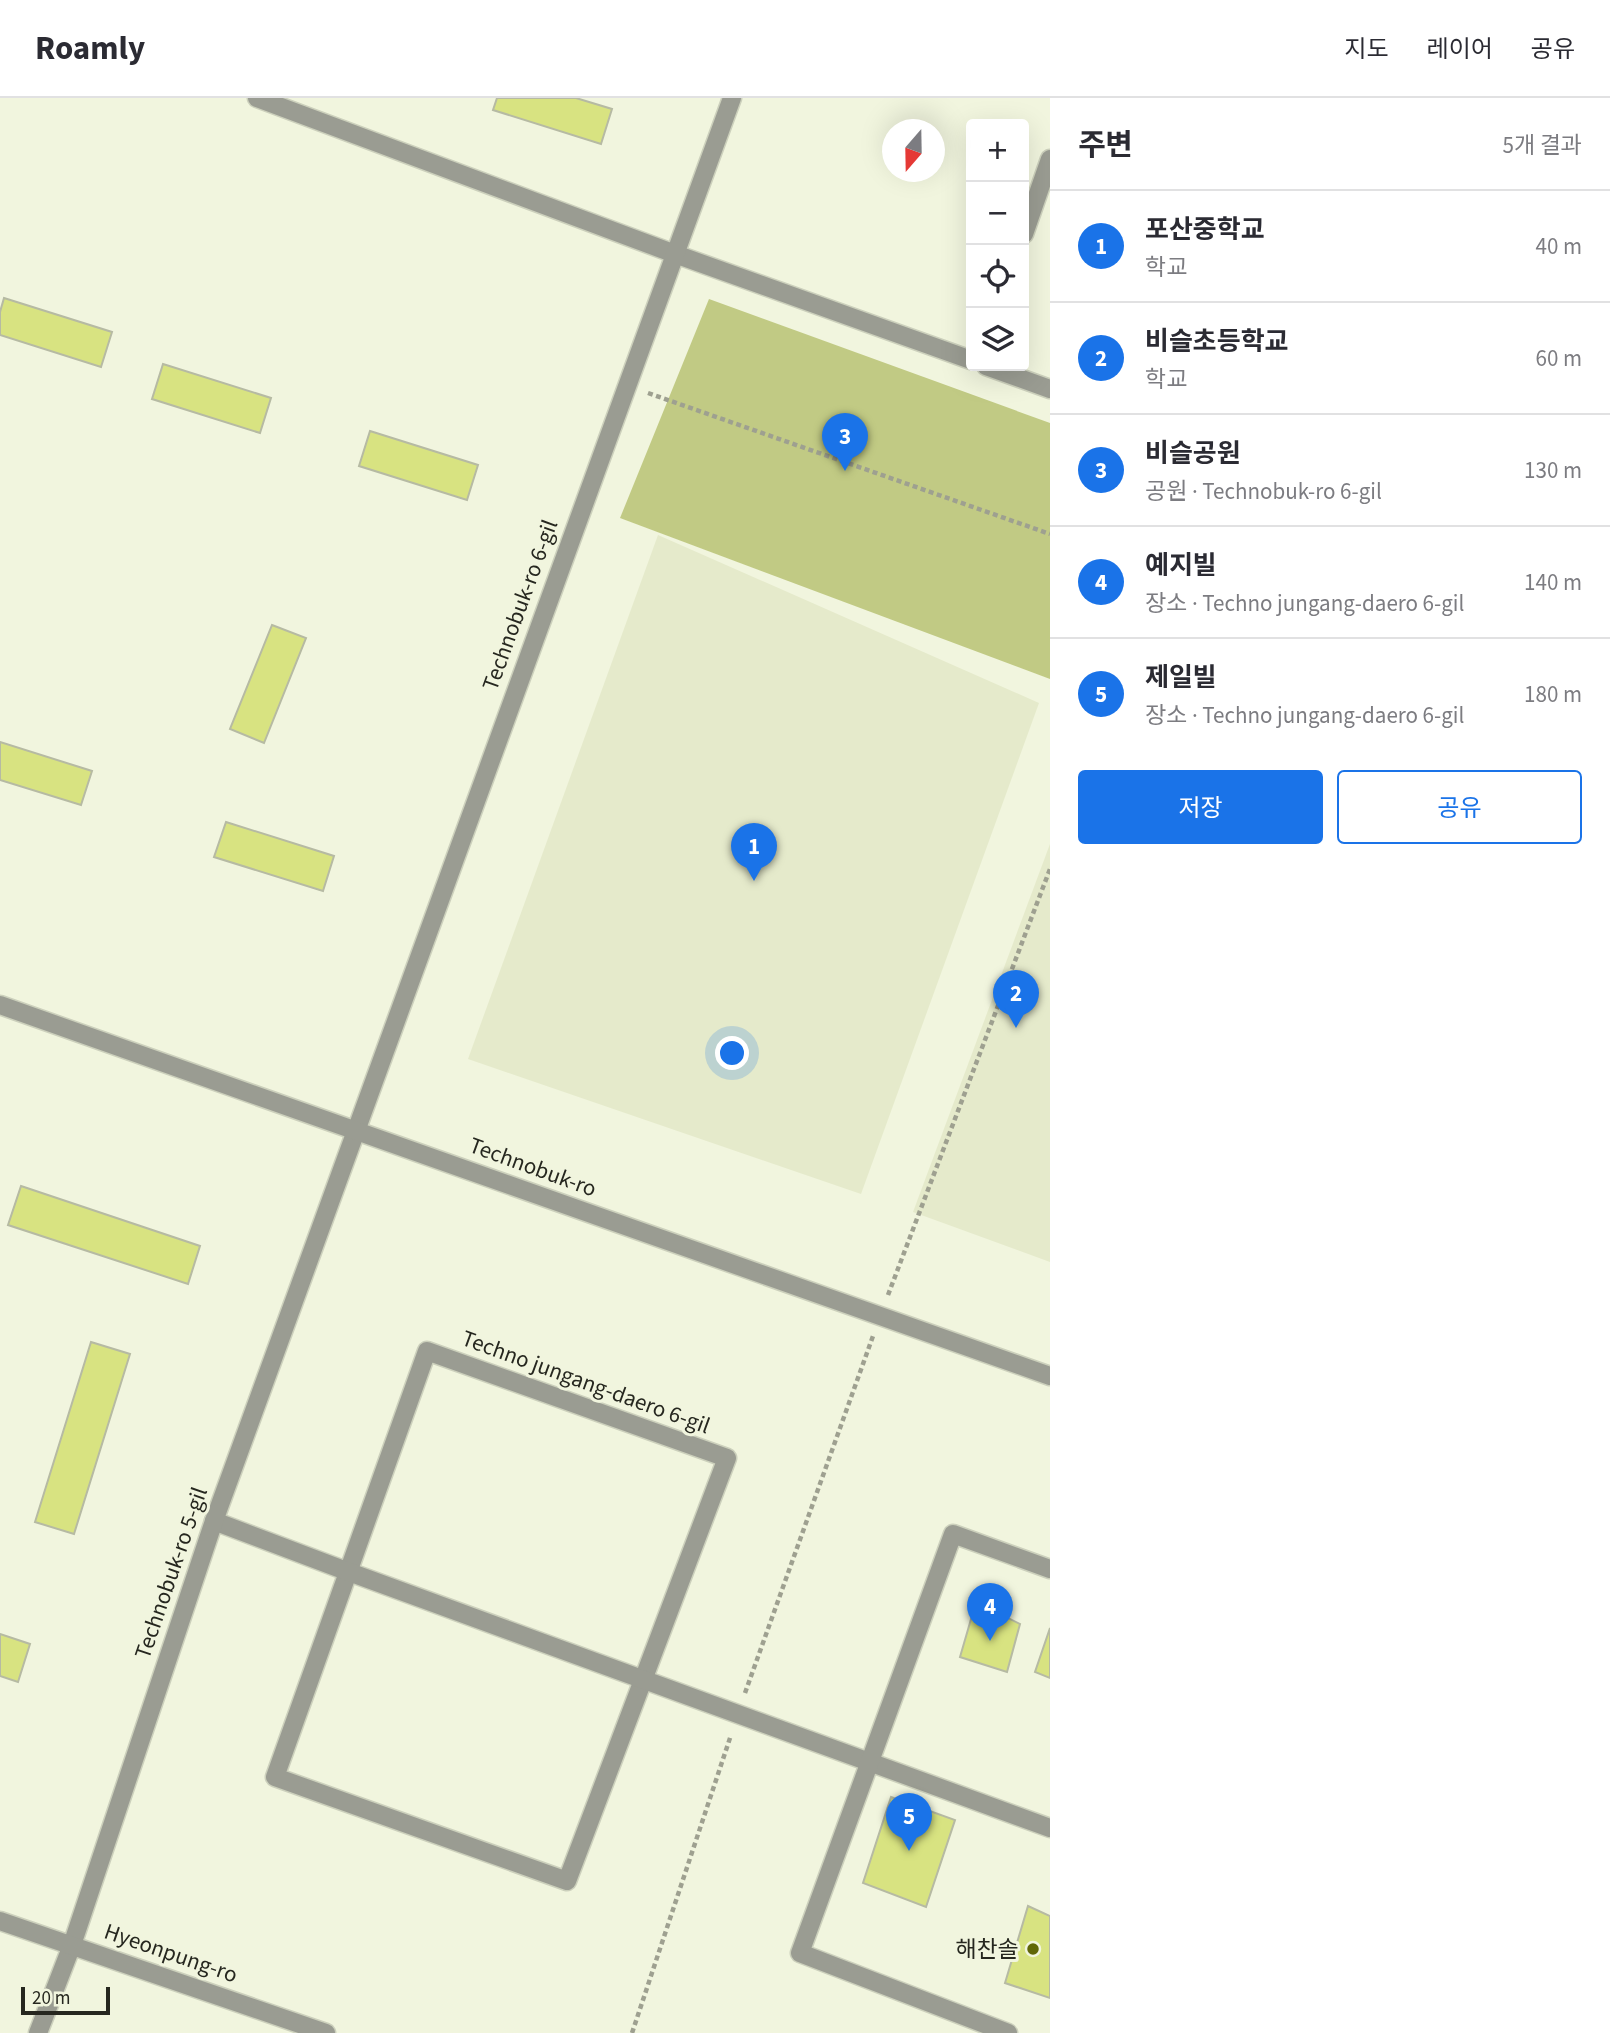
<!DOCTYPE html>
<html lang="ko">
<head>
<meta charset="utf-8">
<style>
  body { margin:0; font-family:"Source Sans 3","Noto Sans KR",sans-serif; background:#f7f7f7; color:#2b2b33 }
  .controls { position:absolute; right:21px; top:21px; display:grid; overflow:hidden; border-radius:7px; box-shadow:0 7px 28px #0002 }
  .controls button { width:63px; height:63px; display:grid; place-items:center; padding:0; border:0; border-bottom:2px solid #e1e1e2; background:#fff; color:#2b2b33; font:35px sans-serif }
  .compass { position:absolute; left:882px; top:21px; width:63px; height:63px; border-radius:50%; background:#fff; box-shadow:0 7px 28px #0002; rotate:200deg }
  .scale { position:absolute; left:21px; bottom:18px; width:89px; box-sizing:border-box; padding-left:7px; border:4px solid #26271f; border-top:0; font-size:19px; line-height:24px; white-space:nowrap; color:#26271f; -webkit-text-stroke:5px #f1f5de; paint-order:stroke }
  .you { position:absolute; left:733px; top:956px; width:24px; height:24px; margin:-18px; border:5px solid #fff; border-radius:50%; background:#1a73e8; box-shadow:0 0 0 10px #1a73e833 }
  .badge { display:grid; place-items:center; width:46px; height:46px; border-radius:50%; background:#1a73e8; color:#fff; font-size:23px; font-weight:700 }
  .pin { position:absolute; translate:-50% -58px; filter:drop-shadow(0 2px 4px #0008) }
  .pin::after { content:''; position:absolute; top:37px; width:24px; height:21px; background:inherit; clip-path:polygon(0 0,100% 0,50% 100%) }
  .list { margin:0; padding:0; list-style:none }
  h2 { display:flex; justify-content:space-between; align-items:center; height:91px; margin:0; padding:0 28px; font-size:30px }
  h2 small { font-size:23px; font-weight:400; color:#7c7c81 }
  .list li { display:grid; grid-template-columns:46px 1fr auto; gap:21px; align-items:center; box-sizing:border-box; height:112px; padding:0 28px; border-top:2px solid #e1e1e2 }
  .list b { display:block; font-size:26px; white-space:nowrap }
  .list p { margin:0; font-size:23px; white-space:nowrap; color:#7c7c81 }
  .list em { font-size:23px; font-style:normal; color:#7c7c81 }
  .actions { display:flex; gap:14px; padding:21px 28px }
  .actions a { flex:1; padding:16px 0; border:2px solid #1a73e8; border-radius:7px; text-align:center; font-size:24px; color:#1a73e8 }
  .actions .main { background:#1a73e8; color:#fff }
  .icon { flex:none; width:38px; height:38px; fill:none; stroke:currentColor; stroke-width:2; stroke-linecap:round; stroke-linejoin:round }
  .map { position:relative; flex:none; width:1050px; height:1935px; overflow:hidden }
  header { display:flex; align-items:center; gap:42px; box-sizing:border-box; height:98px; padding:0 35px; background:#fff; border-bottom:2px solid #e1e1e2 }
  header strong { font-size:33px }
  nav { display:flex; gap:38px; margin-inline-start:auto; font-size:24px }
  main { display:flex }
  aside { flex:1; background:#fff }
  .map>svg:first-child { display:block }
</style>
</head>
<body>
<header>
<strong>Roamly</strong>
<nav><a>지도</a><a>레이어</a><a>공유</a></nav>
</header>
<main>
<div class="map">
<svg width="1050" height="1935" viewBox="0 0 1050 1935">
  <rect width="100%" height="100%" fill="#f1f5de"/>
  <g fill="#e5eacb">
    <polygon points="658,437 1039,605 861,1096 468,961"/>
    <polygon points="1050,746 1050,1164 913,1114"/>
  </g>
  <polygon fill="#c1ca84" points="709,201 1050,325 1050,581 620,420"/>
  <g fill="#d8e381" stroke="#b6baa3" stroke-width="2">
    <polygon points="497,0 576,0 612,11 601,46 493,12"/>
    <polygon points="4,200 112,234 101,269 0,237 0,214"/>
    <polygon points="163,266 271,300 260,335 152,301"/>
    <polygon points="370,333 478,367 467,402 359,368"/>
    <polygon points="272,527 306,540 264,645 230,631"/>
    <polygon points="0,644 92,673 81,707 0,682"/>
    <polygon points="226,724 334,758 323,793 214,759"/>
    <polygon points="21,1088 200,1148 188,1186 8,1127"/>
    <polygon points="91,1244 130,1256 74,1436 35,1424"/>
    <polygon points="976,1504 1020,1526 1007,1574 960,1559"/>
    <polygon points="1050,1530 1050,1580 1035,1574"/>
    <polygon points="0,1536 30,1546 18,1584 0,1578"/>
    <polygon points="891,1699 955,1722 926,1809 863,1785"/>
    <polygon points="1028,1808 1050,1818 1050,1900 1005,1885"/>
  </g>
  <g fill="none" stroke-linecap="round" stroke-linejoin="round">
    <g stroke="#ccd0bc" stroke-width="21">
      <g id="minor">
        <polyline points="257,0 675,156 971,262"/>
        <polyline points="1024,136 1050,61"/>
        <polyline points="986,268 1050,291"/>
        <polygon points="427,1253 727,1360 567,1783 275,1679"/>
        <polyline points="214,1423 349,1474 1050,1730"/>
        <polyline points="38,1935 72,1847 214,1423 732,0"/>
        <polyline points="1008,1935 800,1855 953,1436 1050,1471"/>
      </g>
    </g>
    <g stroke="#ccd0bc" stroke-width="21">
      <g id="tertiary">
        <polyline points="0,907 1050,1278"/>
        <polyline points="0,1823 326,1935"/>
      </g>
    </g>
    <g stroke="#9ea090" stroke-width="4.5" stroke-dasharray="5 3.5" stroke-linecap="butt">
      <polyline points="648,295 1050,436"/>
      <polyline points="888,1197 1050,771"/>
      <polyline points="745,1595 873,1238"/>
      <polyline points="632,1935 731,1637"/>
    </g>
    <use href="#minor" stroke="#9a9c92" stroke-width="18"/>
    <use href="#tertiary" stroke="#9a9c92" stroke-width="18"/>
  </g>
  <circle fill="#606707" stroke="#f1f5de" stroke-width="2.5" cx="1033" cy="1851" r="7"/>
  <g text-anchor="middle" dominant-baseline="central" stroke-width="6" stroke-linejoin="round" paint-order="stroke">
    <g font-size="23" fill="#26271f" stroke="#f1f5de">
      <text transform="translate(520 507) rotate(-70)">Technobuk-ro 6-gil</text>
      <text transform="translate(533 1069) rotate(20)">Technobuk-ro</text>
      <text transform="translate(586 1284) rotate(20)">Techno jungang-daero 6-gil</text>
      <text transform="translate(171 1475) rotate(-71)">Technobuk-ro 5-gil</text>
      <text transform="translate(171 1855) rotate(19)">Hyeonpung-ro</text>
    </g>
    <g font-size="23" fill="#26271f" stroke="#f1f5de" text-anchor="end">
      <text x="1019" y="1851">해찬솔</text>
    </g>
  </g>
</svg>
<div class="controls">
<button>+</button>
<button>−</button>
<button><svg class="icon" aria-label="locate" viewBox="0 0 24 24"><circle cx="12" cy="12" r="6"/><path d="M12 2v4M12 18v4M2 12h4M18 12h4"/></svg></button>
<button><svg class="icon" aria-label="layers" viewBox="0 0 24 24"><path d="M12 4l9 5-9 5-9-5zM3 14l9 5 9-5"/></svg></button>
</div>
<svg class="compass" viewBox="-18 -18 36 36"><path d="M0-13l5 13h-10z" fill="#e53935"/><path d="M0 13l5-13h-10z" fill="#7c7c81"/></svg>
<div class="scale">20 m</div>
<div class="you"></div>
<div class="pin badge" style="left:754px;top:783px">1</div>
<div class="pin badge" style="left:1016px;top:930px">2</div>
<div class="pin badge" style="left:845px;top:373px">3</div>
<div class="pin badge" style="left:990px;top:1543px">4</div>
<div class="pin badge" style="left:909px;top:1753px">5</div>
</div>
<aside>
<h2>주변<small>5개 결과</small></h2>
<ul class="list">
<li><span class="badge">1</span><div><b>포산중학교</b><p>학교</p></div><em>40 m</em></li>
<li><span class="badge">2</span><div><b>비슬초등학교</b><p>학교</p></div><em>60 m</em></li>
<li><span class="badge">3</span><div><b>비슬공원</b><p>공원 · Technobuk-ro 6-gil</p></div><em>130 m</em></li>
<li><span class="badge">4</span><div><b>예지빌</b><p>장소 · Techno jungang-daero 6-gil</p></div><em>140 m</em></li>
<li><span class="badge">5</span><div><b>제일빌</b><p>장소 · Techno jungang-daero 6-gil</p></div><em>180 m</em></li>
</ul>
<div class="actions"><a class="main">저장</a><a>공유</a></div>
</aside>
</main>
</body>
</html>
